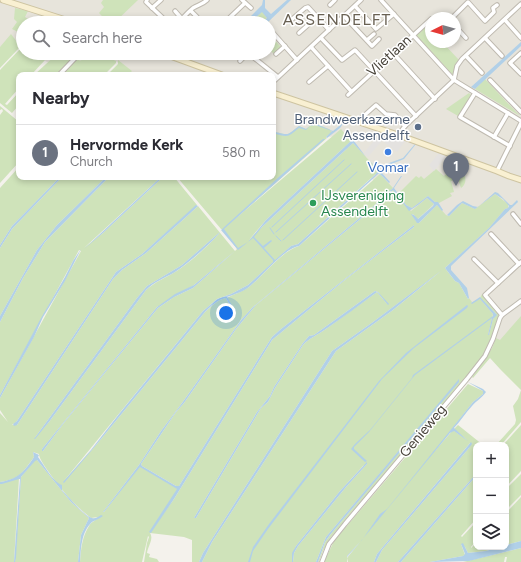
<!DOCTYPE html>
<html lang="en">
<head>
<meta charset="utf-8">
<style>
  body { margin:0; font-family:Figtree,sans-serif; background:#f7f7f7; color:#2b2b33 }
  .controls { position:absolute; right:12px; bottom:12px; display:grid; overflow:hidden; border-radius:8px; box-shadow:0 2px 6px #0003 }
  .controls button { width:36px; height:36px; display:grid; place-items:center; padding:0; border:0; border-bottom:1px solid #e1e1e2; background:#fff; color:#2b2b33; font:20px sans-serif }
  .compass { position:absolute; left:425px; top:12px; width:36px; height:36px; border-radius:50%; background:#fff; box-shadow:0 2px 6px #0003; rotate:265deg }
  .you { position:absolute; left:226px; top:313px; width:14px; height:14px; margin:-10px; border:3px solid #fff; border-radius:50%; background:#1a73e8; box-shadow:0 0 0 6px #1a73e833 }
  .badge { display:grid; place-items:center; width:26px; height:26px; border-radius:50%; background:#0b8043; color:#fff; font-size:13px; font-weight:700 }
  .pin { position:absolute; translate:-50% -33px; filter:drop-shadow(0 1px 2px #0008) }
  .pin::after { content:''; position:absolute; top:21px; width:14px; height:12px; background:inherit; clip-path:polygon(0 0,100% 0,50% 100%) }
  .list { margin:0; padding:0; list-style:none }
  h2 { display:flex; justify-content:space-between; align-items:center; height:52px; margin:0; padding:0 16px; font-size:17px }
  h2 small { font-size:13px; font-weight:400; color:#7c7c81 }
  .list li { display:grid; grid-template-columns:26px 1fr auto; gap:12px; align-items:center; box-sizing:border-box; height:56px; padding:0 16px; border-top:1px solid #e1e1e2 }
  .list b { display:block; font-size:15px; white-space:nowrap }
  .list p { margin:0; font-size:13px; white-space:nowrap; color:#7c7c81 }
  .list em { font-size:13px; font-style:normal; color:#7c7c81 }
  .icon { flex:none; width:22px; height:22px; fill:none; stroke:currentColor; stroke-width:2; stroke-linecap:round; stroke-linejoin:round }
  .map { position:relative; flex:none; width:521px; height:562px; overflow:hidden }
  .search { position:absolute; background:#fff; box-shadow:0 2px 6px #0003; left:16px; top:16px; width:260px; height:44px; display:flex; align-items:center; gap:10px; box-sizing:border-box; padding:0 14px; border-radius:22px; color:#7c7c81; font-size:15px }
  .panel { position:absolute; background:#fff; box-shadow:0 2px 6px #0003; left:16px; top:72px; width:260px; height:108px; border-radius:8px }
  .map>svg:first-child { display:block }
</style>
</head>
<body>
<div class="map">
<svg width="521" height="562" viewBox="0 0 521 562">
  <rect width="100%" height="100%" fill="#f4f2ec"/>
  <path fill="#e7e4db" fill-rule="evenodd" d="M0,0H521V324L502,346L490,337L464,290L447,270L475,209L449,216L407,212L368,175L336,137L299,135L273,152V75H133L119,63L105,56L86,65L47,62L34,53H269V23H23V46L0,48ZM431,18H455V42H431Z"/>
  <g fill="#cfe3ba" fill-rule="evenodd">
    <polygon points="103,0 138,0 115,22 113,20 109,23 99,13 104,7 101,3"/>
    <polygon points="15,8 28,11 25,17 28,19 25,23 23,23 23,27 20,33 12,29 17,22 14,19"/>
    <polygon points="262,11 267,18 262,23 249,23"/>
    <polygon points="425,26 431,32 431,42 442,42 459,60 456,63 453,75 417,36 416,35"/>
    <polygon points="11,34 17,42 22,45 23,53 40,53 46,59 31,75 19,75 19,88 5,104 7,105 19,92 19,105 12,113 0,103 0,70 20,49 19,48 0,68 0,47"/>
    <polygon points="272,37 281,47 274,54 269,49 269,39"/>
    <polygon points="58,53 62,53 73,58 58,75 34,75"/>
    <polygon points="89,53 99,53 116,61 116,63 104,75 60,75 76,57 80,60 79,61 84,59"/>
    <polygon points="118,60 132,71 128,75 107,75 118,64"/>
    <polygon points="485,79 520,116 475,89"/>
    <polygon points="469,93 471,95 458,116 446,109"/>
    <polygon points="0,106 19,122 19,162 0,183 0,115 3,111 2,109 0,110"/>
    <path d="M313,123L329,129L332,132L326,137L327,138L229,224L341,129L351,141L266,220L249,240L262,227L353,143L379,171L298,244L291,246L248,285L231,294L217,299L203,311L63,482L97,444L205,312C212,306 218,299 226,298L232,309L236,310L230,304L227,298C234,294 242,292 249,287C263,276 283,250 299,246L380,174L393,188L375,205L253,307L241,320L182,403L161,431L139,465L103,512H104L140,466L178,489L150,532L174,499L272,340L346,279L414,227V225L281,329L272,337L179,486H176L142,466L141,464L176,412L184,403L236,329L256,305L358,221L393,190L404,204L411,211L427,198L434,204L417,220L414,215L412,214L416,221L419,223L437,205L446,215L449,216L462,203L475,209L495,194L508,204V208L505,209L489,228L445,268L455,281L459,283L468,299L469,298L472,302L471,303L480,299L493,314L488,335H489L493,319L496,314L480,298L482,294L499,314C495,331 489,345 480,361L331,537L323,551L319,562H318L325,542L330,535L459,380L326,537L316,562H293L294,553L298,546L346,487L367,464L363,466L340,491L296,546L292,556V562H202L212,542L336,351L393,310L441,271L373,322L332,351L203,553L199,562H192V540L184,537L150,533C154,539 148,546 147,553L150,554L149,557L157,559L159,562H144L147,543L149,537L148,536L142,562H80C81,549 82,537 89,526C92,521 96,521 98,517L91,518C86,514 80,509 75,504C68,498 38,461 39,454L33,452L34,457C23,472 20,479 0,482V413L8,422L0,410V398L81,251L79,250L0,395V322L23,278L45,242L109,177H161L84,248L103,233L163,177H174L197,205L142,254L116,272L17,421L12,425H17L113,279L122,270L146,253L185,218L198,206L235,251L237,249L223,229H221L177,177H273V134L275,132C289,135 287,136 299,126L306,129ZM220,232C213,242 186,266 175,272C165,278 155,282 146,290L49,422L34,439L137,298L147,286L182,265ZM235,251L193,288L174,297L158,308L63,424L43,451L42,449L157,307L194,285ZM375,291L378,292L388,305L377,292C360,304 343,317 326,329C318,335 309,338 303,345L275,388L268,402L261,408L196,518H194L257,412L270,396L274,387L303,343L309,336L314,335Z"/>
    <polygon points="19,167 19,177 60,177 12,226 0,245 0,188"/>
    <path d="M436,169L444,176C453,168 452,170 463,173C467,177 466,185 461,188L458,179L451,181L454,192L450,193L452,196L439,203L435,202L428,196L412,208L406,205L398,194L416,176L419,178L421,176L424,179Z"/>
    <polygon points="62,177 106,177 57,225 37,250 0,316 0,248 12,229"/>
    <polygon points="521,316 521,422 501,445 496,445 515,424 516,420 513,406 518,399 521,390 500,369 490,358 473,378 472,377 492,348 496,338 500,340"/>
    <polygon points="468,384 483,391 483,394 473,402 433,453 453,430 467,440 454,429 458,425 483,445 474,446 476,448 476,474 398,562 376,562 382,550 469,448 470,443 377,554 374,562 348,562 347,558 360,542 347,556 347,562 324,562 334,541"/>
    <polygon points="521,425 521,471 506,487 506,445 503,445"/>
    <polygon points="35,460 37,460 71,502 89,518 81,535 78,562 15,562 21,477"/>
    <polygon points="521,474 521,495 506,510 506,489"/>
    <polygon points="476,476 476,519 461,536 462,537 476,522 476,541 471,547 471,548 476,543 476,547 499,547 486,551 468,553 465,547 461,544 465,555 463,556 430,562 401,562"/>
    <polygon points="19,478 14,562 0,562 0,484"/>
    <polygon points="521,497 521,541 506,545 506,513"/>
    <polygon points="521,548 521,562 506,562 507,557 505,557 504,562 463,562"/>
  </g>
  <g fill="#e4e2e0">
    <polygon points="381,132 387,135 368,157 364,153"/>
    <polygon points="391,136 406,140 397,152 384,142"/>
    <polygon points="440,152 447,155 434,171 429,165"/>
  </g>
  <g fill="#b1d0e8">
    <polygon points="263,0 265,0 265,8 271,14 287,0 291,0 267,23 262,23 267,18 262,12 249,23 244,23 262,5"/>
    <polygon points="521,42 521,46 475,89 471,87"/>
    <path d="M344,122L340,128L327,138L326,137L332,131L315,125L310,126L306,130L299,128C289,136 289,138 276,134L273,137V134L275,132C290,135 286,136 299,126L306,129L314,123L333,131Z"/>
    <path d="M323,139H325L224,229L238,248L248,242L266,220L351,141H354L366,157L353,143L262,227L254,237L263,246L271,240L272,241L264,248L275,260L291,246L298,244L375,175L378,171L369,160L380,171L389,163L403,158L415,144H416L404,159L389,165L381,172L390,182L389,183L380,174H378L299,246C283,249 263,276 249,287C243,292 235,294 227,297L234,309L237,311L232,309L226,298C218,299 211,306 205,312L97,444L64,483L63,482L91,450L119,414L203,311L217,299L231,294L248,285L273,262V260L253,238L238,250L221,230L280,176Z"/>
    <polygon points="401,176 402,176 394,188 406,205 412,208 428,196 435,202 438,202 443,210 442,211 437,205 419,223 417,223 411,214 414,215 418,219 433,206 434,204 427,198 418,205 409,211 393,190 358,221 256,305 236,329 184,403 176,412 141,464 142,466 176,486 179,486 272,337 281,329 414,225 414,227 346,279 272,340 174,499 151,533 149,532 177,489 140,467 104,512 103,512 139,465 161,431 182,403 241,320 253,307 375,205 393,188"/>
    <polygon points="60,177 62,177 12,229 0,248 0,245 12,226"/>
    <polygon points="106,177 109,177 45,242 23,278 0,322 0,316 37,250 57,225"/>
    <polygon points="161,177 163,177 103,233 84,249"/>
    <polygon points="495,192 498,193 510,205 512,205 517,200 518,202 451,266 451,270 467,288 469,298 468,299 459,283 455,281 445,268 489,228 505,209 508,208 509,206 503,199 495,194 475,209 462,203 449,216 447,215 457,205 463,201 473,206 478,207"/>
    <polygon points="196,205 198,206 185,218 146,253 122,270 113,279 17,425 14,426 13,424 17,421 116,272 142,254"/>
    <path d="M220,232C215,240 184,267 175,272C165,278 155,281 146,290L49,422L35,439H34L137,298L147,286L182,265Z"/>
    <polygon points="81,249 65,281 43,317 34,337 0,398 0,395 41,318 65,277 73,261"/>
    <polygon points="235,251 193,288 174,297 158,308 63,424 43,451 42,451 42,449 157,307 175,294 194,285"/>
    <polygon points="442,270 393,310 336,351 212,542 202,562 199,562 203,553 332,351 373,322"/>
    <path d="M375,291L378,292L389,304L388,305L377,292C360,305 343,317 326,329C318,335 309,338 303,345L275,388L268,402L261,408L196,518H194L257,412L270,396L274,387L303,343L309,336L314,335Z"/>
    <polygon points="480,297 497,315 493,319 489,335 488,335 492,318 415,375 369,432 354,447 354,449 367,461 365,462 351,449 355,444 370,430 412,378 413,375 493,316 493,314 480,299 472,304 471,303"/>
    <polygon points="467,305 468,306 467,308 414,348 382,379 268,529 253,551 250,562 248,562 253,547 269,524 379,381 406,353"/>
    <polygon points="459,379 459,382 330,535 325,542 318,562 316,562 326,537"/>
    <path d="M468,382L483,389L486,392C482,398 476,401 472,406C465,413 461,421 454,428L468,441L454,431L450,433L356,547L347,557V562V556L362,540L380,514L387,509L408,483L473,402L483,394V391Z"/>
    <polygon points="471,442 472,444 469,448 382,550 376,562 374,562 377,554"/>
    <path d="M33,452L39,455L38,457C44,465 53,482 62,485V490C68,496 84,516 92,518C95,519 98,517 101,515L103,516C99,519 95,520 92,522C81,532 81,549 80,562H78L81,535L89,518L71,502L37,460L35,461L21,477L16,558L15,562H14L20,479H19L2,484H0V482C18,479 24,472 34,457Z"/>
    <polygon points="367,462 367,464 346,487 298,546 294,553 293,562 292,562 292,553 296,546 340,491"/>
    <polygon points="476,474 476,476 401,562 398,562"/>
    <polygon points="521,541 521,548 469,561 430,562 463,556 465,554 461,544 463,543 468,553 486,551 499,547 506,547 506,545"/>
  </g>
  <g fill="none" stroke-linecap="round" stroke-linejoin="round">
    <g stroke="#b1d0e8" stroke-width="1">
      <polyline points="272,227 344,160"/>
      <polyline points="270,228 274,234"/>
      <polyline points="276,232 351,164"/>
      <polyline points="276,236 281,241"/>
      <polyline points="283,240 357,172"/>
    </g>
    <g stroke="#bfbab0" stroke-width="5.5">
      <g id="street">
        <polyline points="147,0 146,2 165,20 175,23"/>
        <polyline points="242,0 251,8"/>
        <polyline points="381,0 454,80 521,121"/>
        <polyline points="330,5 335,0"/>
        <polyline points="355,6 376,29 394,14"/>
        <polyline points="152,8 161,0"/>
        <polyline points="175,11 182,19"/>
        <polyline points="191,11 197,17"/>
        <polyline points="344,16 372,46 379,39"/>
        <polyline points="452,18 468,2 485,21 494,12 493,8 497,5"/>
        <polyline points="505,20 521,38"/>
        <polyline points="290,21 305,8 308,7 329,30"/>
        <path d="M178,23C183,18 188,12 193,8C198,5 203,4 207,0"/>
        <polyline points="224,23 245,3"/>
        <polyline points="455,26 466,38"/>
        <polyline points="299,33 317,17"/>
        <polyline points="274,34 297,60"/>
        <polyline points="321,38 342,60 355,50 416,116"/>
        <polyline points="485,38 502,56"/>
        <polyline points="367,40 374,34"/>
        <polyline points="311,47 351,91"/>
        <polyline points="248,53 278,77"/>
        <polyline points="393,53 435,99"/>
        <polyline points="521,53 510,63 521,74"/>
        <polyline points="276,54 285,46"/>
        <polyline points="466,56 482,73"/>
        <polyline points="240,61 248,53"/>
        <polyline points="59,75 80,53"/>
        <polyline points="490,80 521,112"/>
        <polyline points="273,82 361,0"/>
        <polyline points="309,82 328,66"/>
        <polyline points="475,93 460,117 510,146"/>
        <polyline points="348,95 431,19"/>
        <polyline points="357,122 376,105 386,114 395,115 405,126"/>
        <polyline points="400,135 402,130 405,126 454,80 457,66 462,59 521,4"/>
        <polyline points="494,137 508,113"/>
        <polyline points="497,171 521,123"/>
        <polyline points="513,214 521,224"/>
        <polyline points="491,234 519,264"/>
        <polyline points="474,259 498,283"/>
        <polyline points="502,315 485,295 521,262"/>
        <polyline points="322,562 329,544 345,524 467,379 485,356 493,339 500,318 502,315 521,301"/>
      </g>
    </g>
    <g stroke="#cec4a1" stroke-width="7">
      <g id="secondary">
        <polyline points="3,0 75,23"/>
        <polyline points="162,53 222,75"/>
        <polyline points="273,93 404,137 497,171 509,176 521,180"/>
      </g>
    </g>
    <use href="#street" stroke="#fff" stroke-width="3.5"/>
    <use href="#secondary" stroke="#f9f0d2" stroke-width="5"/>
  </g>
  <circle fill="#5c6f8a" stroke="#fff" stroke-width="1.5" cx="418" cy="127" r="4"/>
  <circle fill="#3f7fe0" stroke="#fff" stroke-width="1.5" cx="388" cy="152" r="4"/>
  <circle fill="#2e9e5b" stroke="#fff" stroke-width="1.5" cx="313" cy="203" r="4"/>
  <g text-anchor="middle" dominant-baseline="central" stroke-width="3" stroke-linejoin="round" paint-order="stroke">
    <g font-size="14" fill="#48433a" stroke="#fff">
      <text transform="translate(389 56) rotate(-42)">Vlietlaan</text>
      <text transform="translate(423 431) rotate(-50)">Genieweg</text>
    </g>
    <g font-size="14" fill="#4e5e75" stroke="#fff" text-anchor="end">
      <text x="410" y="119">Brandweerkazerne<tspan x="410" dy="16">Assendelft</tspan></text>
    </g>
    <g font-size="14" fill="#366cbe" stroke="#fff">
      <text x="388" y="167">Vomar</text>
    </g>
    <g font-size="14" fill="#27864d" stroke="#fff" text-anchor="start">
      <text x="321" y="195">IJsvereniging<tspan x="321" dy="16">Assendelft</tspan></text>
    </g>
    <g font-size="16" letter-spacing="1" fill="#696153" stroke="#fff">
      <text x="337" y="19">ASSENDELFT</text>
    </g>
  </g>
</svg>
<div class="controls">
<button>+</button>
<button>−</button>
<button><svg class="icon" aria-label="layers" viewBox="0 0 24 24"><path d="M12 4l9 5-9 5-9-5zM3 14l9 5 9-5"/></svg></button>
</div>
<svg class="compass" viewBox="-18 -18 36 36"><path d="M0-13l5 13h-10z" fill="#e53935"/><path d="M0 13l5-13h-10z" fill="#7c7c81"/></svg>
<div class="you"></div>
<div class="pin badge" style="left:456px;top:186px;background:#6b7280">1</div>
<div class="search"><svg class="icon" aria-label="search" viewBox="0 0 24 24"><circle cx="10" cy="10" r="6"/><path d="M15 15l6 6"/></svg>Search here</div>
<section class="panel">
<h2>Nearby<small></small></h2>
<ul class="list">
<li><span class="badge" style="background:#6b7280">1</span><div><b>Hervormde Kerk</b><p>Church</p></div><em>580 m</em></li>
</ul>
</section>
</div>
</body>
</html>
